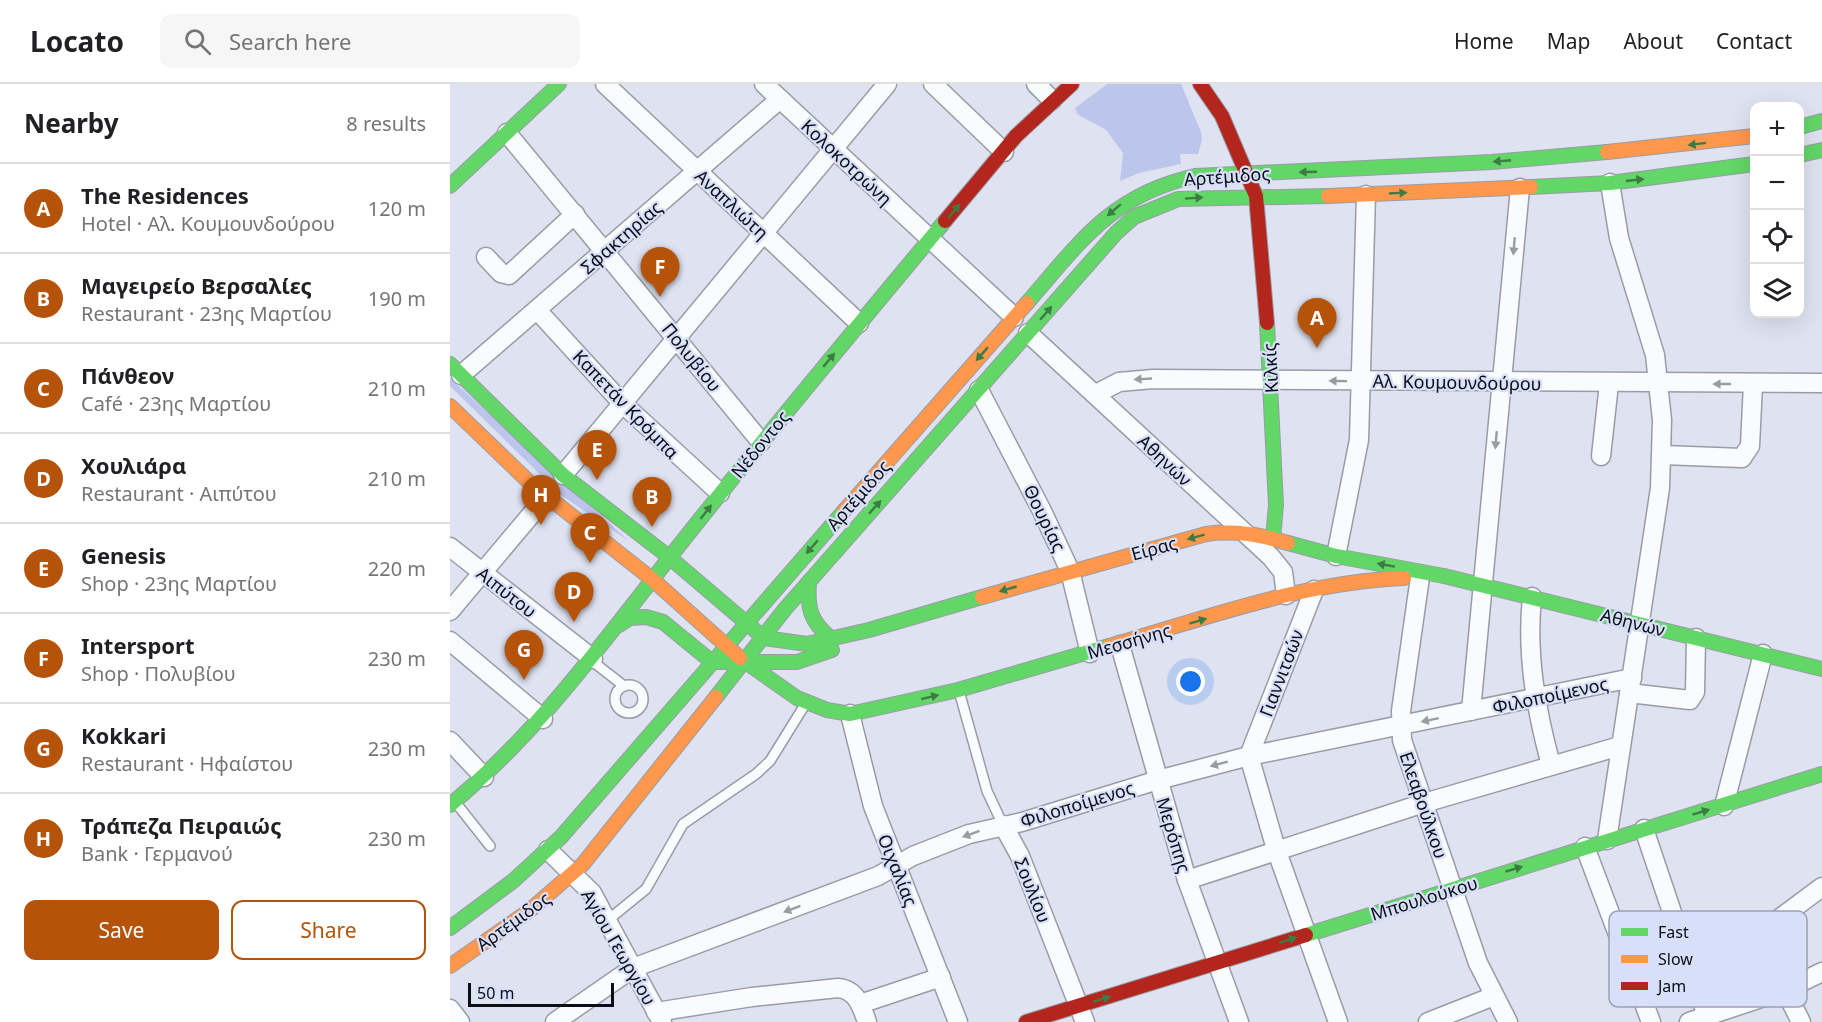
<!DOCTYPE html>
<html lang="en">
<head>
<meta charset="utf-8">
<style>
  body { margin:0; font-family:"Noto Sans",sans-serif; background:#f6f6f6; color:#202124 }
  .controls { position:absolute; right:18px; top:18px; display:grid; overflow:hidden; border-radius:12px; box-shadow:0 6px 24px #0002 }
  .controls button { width:54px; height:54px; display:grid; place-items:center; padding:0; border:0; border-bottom:2px solid #e0e0e0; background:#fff; color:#202124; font:30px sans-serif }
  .scale { position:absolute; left:18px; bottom:15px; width:146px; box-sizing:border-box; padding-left:6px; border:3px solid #0c0e17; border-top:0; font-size:16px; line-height:21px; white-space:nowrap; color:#0c0e17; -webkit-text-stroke:4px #d8dff8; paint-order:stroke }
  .you { position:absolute; left:741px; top:598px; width:21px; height:21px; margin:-15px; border:4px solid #fff; border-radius:50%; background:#1a73e8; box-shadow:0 0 0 9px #1a73e833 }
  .badge { display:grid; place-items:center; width:39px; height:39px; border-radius:50%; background:#b45309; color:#fff; font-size:20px; font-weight:700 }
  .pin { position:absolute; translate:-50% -50px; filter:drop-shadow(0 2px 3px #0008) }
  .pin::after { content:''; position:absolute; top:32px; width:21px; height:18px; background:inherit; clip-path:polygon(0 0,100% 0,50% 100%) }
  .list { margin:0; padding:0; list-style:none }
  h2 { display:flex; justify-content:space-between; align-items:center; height:78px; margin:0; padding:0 24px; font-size:26px }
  h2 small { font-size:20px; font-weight:400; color:#757577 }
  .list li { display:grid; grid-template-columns:39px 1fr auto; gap:18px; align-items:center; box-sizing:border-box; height:90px; padding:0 24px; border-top:2px solid #e0e0e0 }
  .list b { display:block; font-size:22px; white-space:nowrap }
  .list p { margin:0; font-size:20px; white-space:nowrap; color:#757577 }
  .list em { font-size:20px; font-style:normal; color:#757577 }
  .actions { display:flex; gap:12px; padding:18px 24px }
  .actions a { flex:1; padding:14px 0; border:2px solid #b45309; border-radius:12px; text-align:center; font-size:21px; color:#b45309 }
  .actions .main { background:#b45309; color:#fff }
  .icon { flex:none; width:33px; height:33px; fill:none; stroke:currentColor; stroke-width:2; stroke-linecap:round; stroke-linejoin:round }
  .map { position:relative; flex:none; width:1372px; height:938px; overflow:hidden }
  header { display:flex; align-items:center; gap:36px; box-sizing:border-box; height:84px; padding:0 30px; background:#fff; border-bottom:2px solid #e0e0e0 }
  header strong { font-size:28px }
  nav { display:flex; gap:33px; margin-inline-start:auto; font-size:21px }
  .search { width:420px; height:54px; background:#f6f6f6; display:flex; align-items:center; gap:15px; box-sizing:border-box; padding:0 21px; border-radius:12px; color:#757577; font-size:22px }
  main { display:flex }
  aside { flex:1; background:#fff }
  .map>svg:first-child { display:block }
</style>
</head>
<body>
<header>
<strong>Locato</strong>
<div class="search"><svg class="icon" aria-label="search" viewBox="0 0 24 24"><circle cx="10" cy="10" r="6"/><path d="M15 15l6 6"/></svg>Search here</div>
<nav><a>Home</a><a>Map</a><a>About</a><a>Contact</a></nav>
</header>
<main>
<aside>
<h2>Nearby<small>8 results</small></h2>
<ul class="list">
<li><span class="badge">A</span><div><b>The Residences</b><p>Hotel · Αλ. Κουμουνδούρου</p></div><em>120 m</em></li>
<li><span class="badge">B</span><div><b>Μαγειρείο Βερσαλίες</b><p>Restaurant · 23ης Μαρτίου</p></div><em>190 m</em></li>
<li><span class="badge">C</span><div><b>Πάνθεον</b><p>Café · 23ης Μαρτίου</p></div><em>210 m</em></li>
<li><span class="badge">D</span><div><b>Χουλιάρα</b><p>Restaurant · Αιπύτου</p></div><em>210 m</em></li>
<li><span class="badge">E</span><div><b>Genesis</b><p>Shop · 23ης Μαρτίου</p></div><em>220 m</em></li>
<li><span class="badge">F</span><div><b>Intersport</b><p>Shop · Πολυβίου</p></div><em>230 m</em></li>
<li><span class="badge">G</span><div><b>Kokkari</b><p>Restaurant · Ηφαίστου</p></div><em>230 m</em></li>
<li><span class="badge">H</span><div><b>Τράπεζα Πειραιώς</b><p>Bank · Γερμανού</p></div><em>230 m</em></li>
</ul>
<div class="actions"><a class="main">Save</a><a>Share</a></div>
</aside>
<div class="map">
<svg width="1372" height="938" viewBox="0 0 1372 938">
  <rect width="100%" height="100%" fill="#dfe3f1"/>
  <g fill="#bcc6ec">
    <polygon points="657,0 731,0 751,48 752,56 748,70 730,70 731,80 689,89 670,97 673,69 656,46 627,30 625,24"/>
    <polygon points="0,294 179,457 111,411 0,302"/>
  </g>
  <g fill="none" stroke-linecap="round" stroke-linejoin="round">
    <g stroke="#999ca6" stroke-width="12">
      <g id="lane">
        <polyline points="142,577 174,602"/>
        <circle cx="179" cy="615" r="14"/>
        <polyline points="509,607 537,707 553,741"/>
        <polyline points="6,719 40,762"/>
        <polyline points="158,836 196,805 233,740 306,690 320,677 356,619"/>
      </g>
    </g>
    <g stroke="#999ca6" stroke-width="21">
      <g id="street">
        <polyline points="155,0 409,239"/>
        <polyline points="314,0 564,233"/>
        <polyline points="483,0 554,68"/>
        <polyline points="586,0 602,16"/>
        <polyline points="57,49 311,358"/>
        <polyline points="36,173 51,189 59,191 125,130"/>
        <polyline points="87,226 173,320 270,409"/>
        <polyline points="578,249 821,473 833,488 836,511"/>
        <polyline points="11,291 330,15"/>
        <polyline points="529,306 592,427 620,487 640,569"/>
        <polyline points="646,310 669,298 703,295 1372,299"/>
        <polyline points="1213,371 1292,374 1300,362 1303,300"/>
        <polyline points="1151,372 1159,300"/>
        <polyline points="113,391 437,0"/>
        <polyline points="0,463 143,575"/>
        <polyline points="886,472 909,356 916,111"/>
        <polyline points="970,493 951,627 952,656 1028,879 1058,938"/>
        <polyline points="864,506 799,672 826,765 888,938"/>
        <path d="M1082,513C1076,570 1086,626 1101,681"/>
        <polyline points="0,527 96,413"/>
        <polyline points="0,557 93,635"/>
        <polyline points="670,561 737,796 789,938"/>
        <polyline points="1179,609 1240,616 1245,608 1246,554"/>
        <polyline points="1021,627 1070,104"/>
        <polyline points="400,630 423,722 508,938"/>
        <polyline points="0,657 34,693"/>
        <polyline points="1274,722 1313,570"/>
        <polyline points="553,741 570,772 635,938"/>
        <polyline points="1194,745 1259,938"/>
        <polyline points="1157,756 1210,404 1212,336 1205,271 1169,154 1160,99"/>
        <polyline points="1135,763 1201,938"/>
        <polyline points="98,766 142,809 212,938"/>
        <polyline points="737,796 974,719 1170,662"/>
        <polyline points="1240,887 1302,855 1372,803"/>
        <polyline points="1335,906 1351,938"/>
        <polyline points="410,920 491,893"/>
        <polyline points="0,925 10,938"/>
        <path d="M206,928L302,913L388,904C406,905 412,923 417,938"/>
        <polyline points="105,938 183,884 428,792 463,772 519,750 572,738 708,696 799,672 1182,594"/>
        <polyline points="978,938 1044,912"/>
        <polyline points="1239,938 1335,906 1372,888"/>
      </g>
    </g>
    <g stroke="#999ca6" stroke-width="16">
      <g id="fast">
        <polyline points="1350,43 1372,37"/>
        <polyline points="1350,71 1372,66"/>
        <polyline points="0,102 109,0"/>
        <polyline points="1081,103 1160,99 1304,80"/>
        <path d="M577,219C630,158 661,111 745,92L1042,78L1157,68"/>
        <polyline points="817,239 826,421 823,455"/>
        <polyline points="0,280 113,391 219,473 314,554 357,560 419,546 532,513"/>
        <polyline points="838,459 886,472 994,492 1372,585"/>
        <path d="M359,498C357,523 360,538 381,554"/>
        <polyline points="169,541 180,534 196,533 213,538 262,578 347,578 382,566"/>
        <polyline points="290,574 347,614 377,626 400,630 508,606 659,562"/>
        <polyline points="266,613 335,525 666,149 684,133 728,115 878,112"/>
        <path d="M0,721C95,643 163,544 239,449C323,343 409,240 495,137"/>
        <polyline points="0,844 63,797 111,753 394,427"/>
        <polyline points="856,851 1372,690"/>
      </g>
    </g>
    <g stroke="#999ca6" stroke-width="16">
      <g id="slow">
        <polyline points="1157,68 1304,52"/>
        <polyline points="878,112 1081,103"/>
        <polyline points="0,322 79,398 203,496 290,574"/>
        <polyline points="394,427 577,219"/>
        <path d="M532,513L756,450C786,446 810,451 838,459"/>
        <path d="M659,562C756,534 853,498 954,494"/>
        <polyline points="0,882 79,827 133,780 266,613"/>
      </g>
    </g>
    <g stroke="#999ca6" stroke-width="16">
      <g id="jam">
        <polyline points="750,0 772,32 806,112 817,239"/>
        <polyline points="495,137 566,52 622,0"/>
        <polyline points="576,938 856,851"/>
      </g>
    </g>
    <use href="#lane" stroke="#fafbfd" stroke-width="9"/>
    <use href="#street" stroke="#fafbfd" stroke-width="18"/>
    <use href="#fast" stroke="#63d668" stroke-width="14"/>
    <use href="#slow" stroke="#ff974d" stroke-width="14"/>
    <use href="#jam" stroke="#b3261e" stroke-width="14"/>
  </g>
  <defs><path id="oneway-solid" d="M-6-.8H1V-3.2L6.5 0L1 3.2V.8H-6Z" transform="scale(1.5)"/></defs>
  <g fill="#3c7c44">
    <use href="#oneway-solid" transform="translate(1247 60) rotate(173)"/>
    <use href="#oneway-solid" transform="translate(1052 77) rotate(175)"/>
    <use href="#oneway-solid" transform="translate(858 88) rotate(178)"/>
    <use href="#oneway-solid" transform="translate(1185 96) rotate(-6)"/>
    <use href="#oneway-solid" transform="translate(948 109) rotate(-3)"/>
    <use href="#oneway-solid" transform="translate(744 114) rotate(-4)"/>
    <use href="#oneway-solid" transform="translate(664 126) rotate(139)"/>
    <use href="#oneway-solid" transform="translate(504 127) rotate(-50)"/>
    <use href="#oneway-solid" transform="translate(596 229) rotate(-49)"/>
    <use href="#oneway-solid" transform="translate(532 270) rotate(131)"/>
    <use href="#oneway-solid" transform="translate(379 276) rotate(-50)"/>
    <use href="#oneway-solid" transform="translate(425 423) rotate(-48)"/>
    <use href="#oneway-solid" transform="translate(256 428) rotate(-52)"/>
    <use href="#oneway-solid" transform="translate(746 453) rotate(165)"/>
    <use href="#oneway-solid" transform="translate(362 463) rotate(131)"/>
    <use href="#oneway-solid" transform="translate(936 481) rotate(-170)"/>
    <use href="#oneway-solid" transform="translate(558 505) rotate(164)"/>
    <use href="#oneway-solid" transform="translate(748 537) rotate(-17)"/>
    <use href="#oneway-solid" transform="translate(480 613) rotate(-14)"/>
    <use href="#oneway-solid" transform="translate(1251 728) rotate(-17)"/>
    <use href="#oneway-solid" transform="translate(1064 785) rotate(-17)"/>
    <use href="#oneway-solid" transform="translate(838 856) rotate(-18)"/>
    <use href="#oneway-solid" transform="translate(652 915) rotate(-17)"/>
  </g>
  <g fill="#9b9ca1">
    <use href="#oneway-solid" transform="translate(1064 162) rotate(95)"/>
    <use href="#oneway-solid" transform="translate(693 295) rotate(177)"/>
    <use href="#oneway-solid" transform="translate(888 297) rotate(-179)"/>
    <use href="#oneway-solid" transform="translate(1272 300) rotate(-180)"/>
    <use href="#oneway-solid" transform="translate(1046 356) rotate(95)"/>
    <use href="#oneway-solid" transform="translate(980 636) rotate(168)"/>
    <use href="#oneway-solid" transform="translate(769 680) rotate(165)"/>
    <use href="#oneway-solid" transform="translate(521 750) rotate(160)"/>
    <use href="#oneway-solid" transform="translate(342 825) rotate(159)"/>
  </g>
  <g text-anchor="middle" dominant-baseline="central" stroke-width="4.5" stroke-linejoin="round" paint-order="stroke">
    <g font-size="18" fill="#0c0e17" stroke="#d8dff8">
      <text transform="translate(397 78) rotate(43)">Κολοκοτρώνη</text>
      <text transform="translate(777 92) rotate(-4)">Αρτέμιδος</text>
      <text transform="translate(282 120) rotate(43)">Αναπλιώτη</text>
      <text transform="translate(171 153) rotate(-41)">Σφακτηρίας</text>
      <text transform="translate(242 273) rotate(51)">Πολυβίου</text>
      <text transform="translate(820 284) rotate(-93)">Κιλκίς</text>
      <text transform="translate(1007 298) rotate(1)">Αλ. Κουμουνδούρου</text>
      <text transform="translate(176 320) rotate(46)">Καπετάν Κρόμπα</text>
      <text transform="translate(310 360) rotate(-51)">Νέδοντος</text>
      <text transform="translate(715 376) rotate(43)">Αθηνών</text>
      <text transform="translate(408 411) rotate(-49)">Αρτέμιδος</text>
      <text transform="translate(595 434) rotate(64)">Θουρίας</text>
      <text transform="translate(704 464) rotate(-15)">Είρας</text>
      <text transform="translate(57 508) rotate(38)">Αιπύτου</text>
      <text transform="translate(1183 538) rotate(14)">Αθηνών</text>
      <text transform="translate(679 557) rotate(-16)">Μεσσήνης</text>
      <text transform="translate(831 589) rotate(-69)">Γιαννιτσών</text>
      <text transform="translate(1100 611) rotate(-12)">Φιλοποίμενος</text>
      <text transform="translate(627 720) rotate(-17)">Φιλοποίμενος</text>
      <text transform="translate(974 721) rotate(71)">Ελεαβούλκου</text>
      <text transform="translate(724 751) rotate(73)">Μερόπης</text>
      <text transform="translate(448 786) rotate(68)">Οιχαλίας</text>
      <text transform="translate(583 806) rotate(68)">Σουλίου</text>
      <text transform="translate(974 814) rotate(-17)">Μπουλούκου</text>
      <text transform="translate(63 837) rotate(-36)">Αρτέμιδος</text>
      <text transform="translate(169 863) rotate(60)">Αγίου Γεωργίου</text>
    </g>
  </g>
  <rect x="1159" y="827" width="198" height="96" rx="9" fill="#d8dff8" stroke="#9ba0b4" stroke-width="1.5"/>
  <rect x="1171" y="844" width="27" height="8" fill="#63d668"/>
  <rect x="1171" y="871" width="27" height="8" fill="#ff974d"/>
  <rect x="1171" y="898" width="27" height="8" fill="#b3261e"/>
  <g font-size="16" fill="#0c0e17">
    <text x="1208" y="854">Fast</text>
    <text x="1208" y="881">Slow</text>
    <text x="1208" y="908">Jam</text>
  </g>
</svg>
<div class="controls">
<button>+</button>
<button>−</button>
<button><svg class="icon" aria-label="locate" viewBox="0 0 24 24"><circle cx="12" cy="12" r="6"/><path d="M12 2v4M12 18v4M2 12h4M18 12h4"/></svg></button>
<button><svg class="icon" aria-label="layers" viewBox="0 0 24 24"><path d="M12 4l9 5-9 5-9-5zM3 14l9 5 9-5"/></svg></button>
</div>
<div class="scale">50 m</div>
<div class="you"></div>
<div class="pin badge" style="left:867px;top:264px">A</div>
<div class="pin badge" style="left:202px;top:443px">B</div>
<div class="pin badge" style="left:140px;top:479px">C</div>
<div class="pin badge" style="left:124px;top:538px">D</div>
<div class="pin badge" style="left:147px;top:396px">E</div>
<div class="pin badge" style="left:210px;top:213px">F</div>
<div class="pin badge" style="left:74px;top:596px">G</div>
<div class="pin badge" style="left:91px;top:441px">H</div>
</div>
</main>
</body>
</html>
